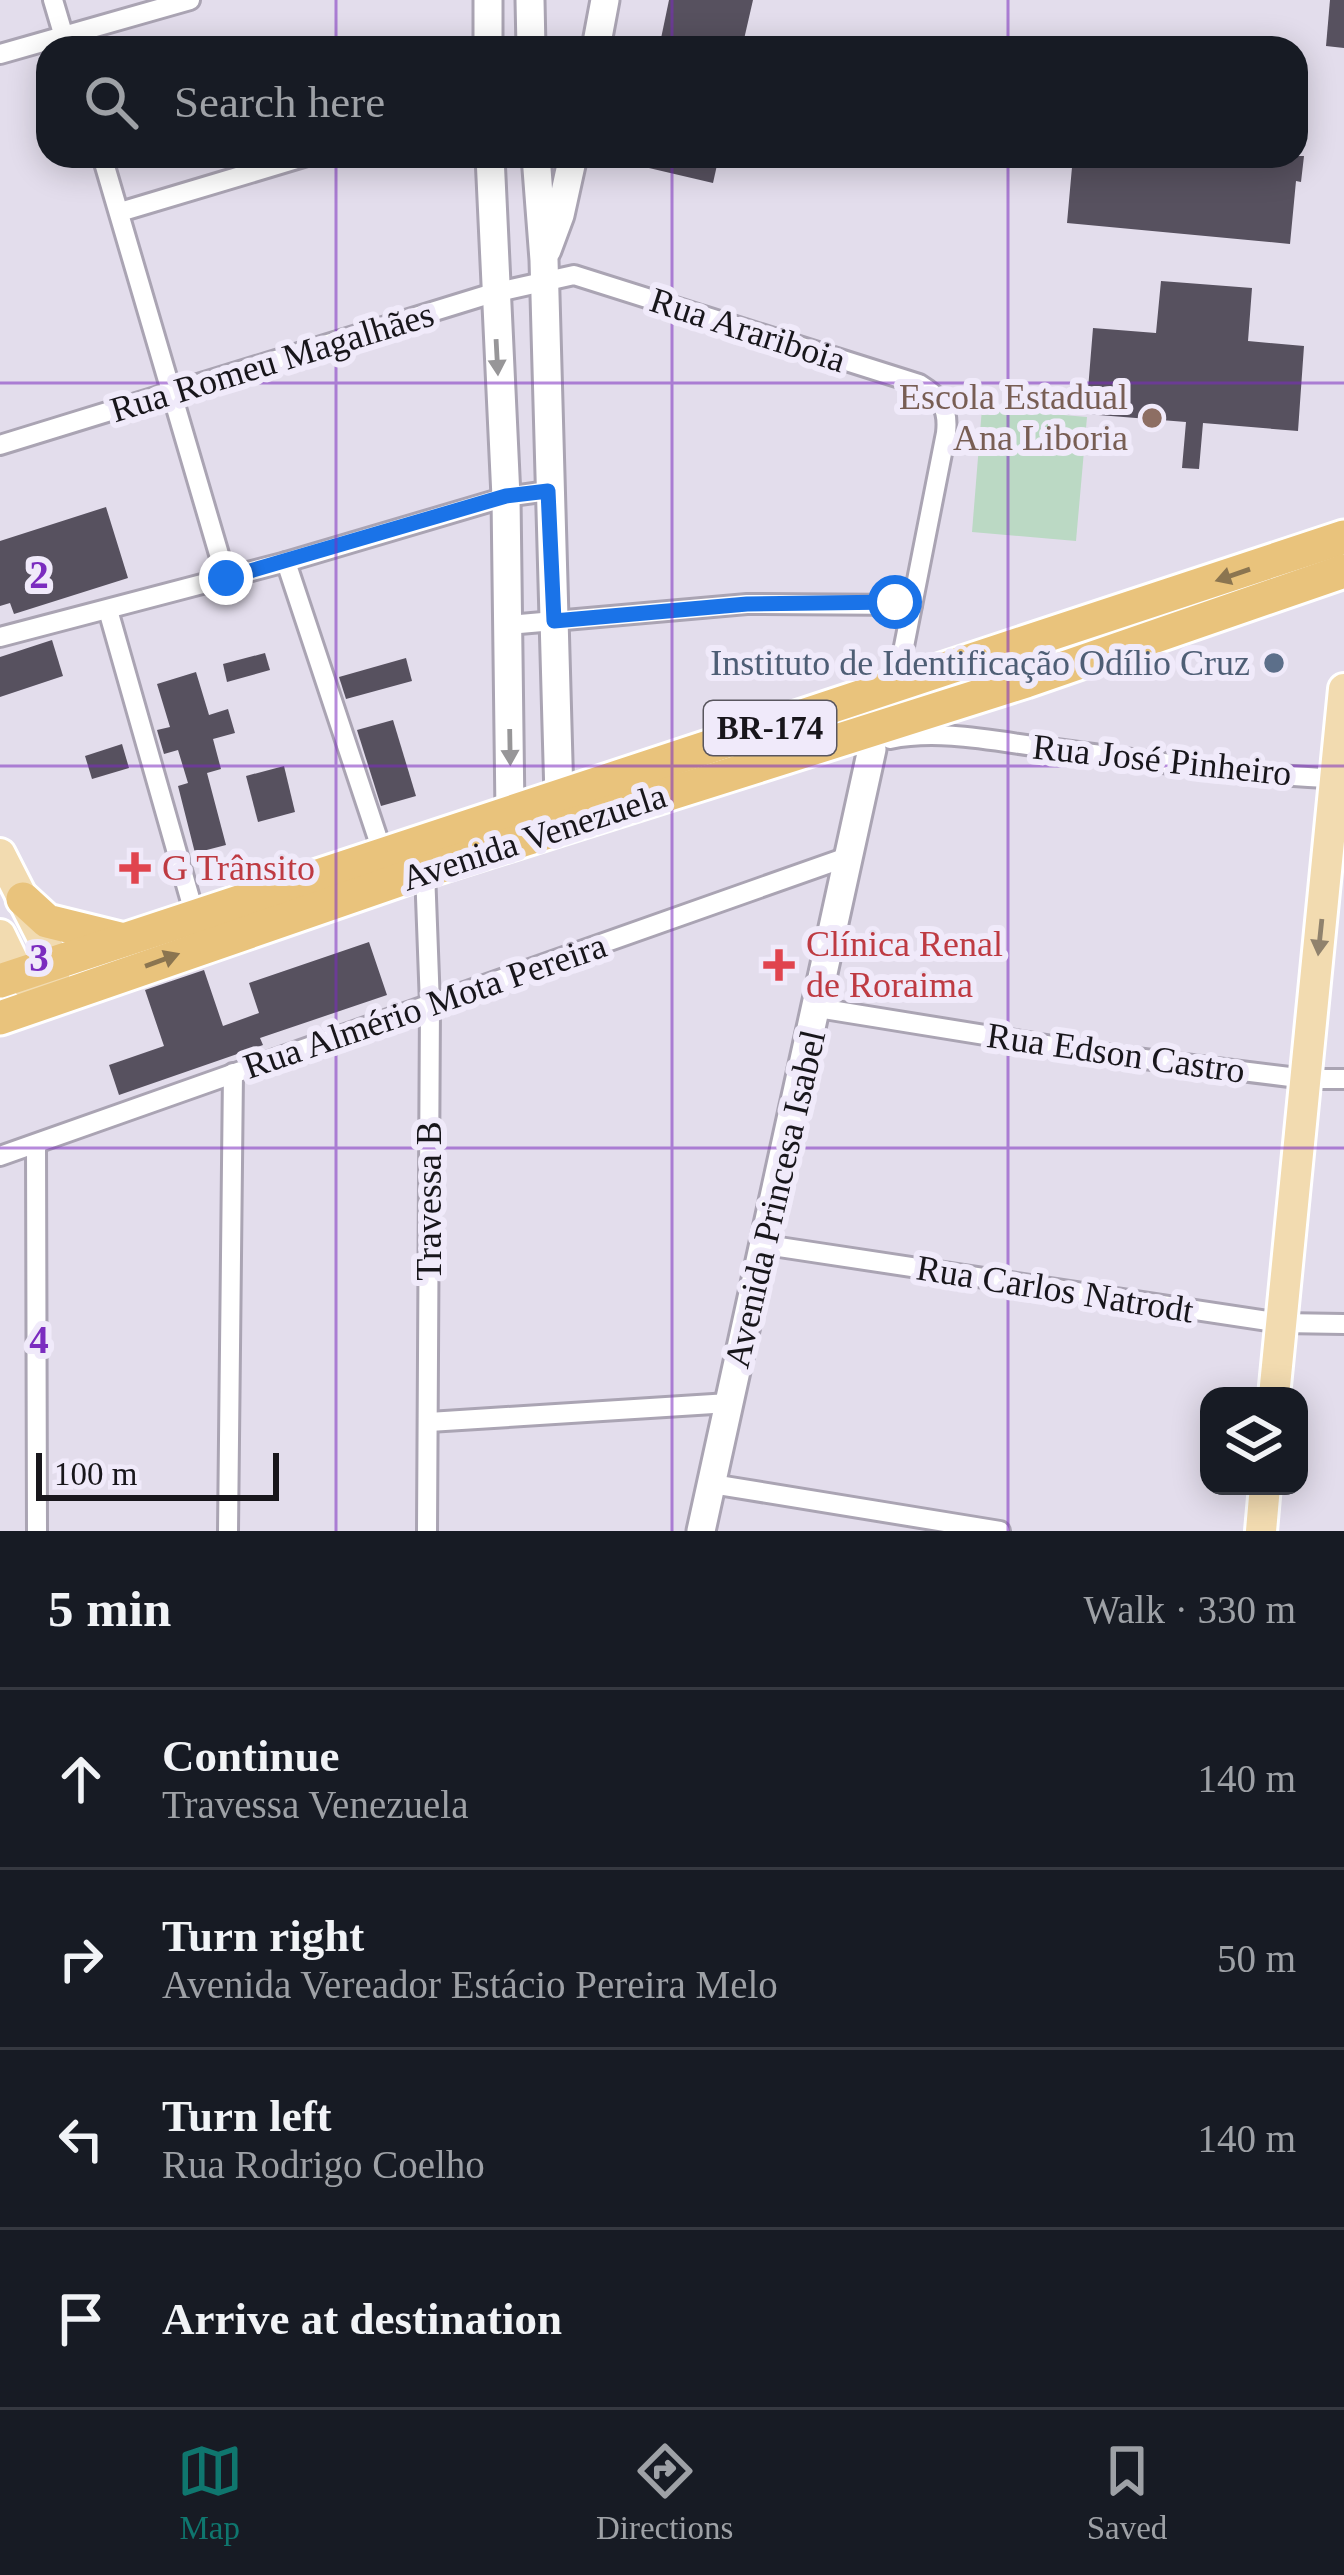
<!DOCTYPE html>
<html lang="en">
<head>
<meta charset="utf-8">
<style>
  body { margin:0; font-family:"Times New Roman",serif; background:#242831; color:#f1f3f6 }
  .controls { position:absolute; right:36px; bottom:36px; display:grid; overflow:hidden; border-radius:24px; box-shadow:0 6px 30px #0003 }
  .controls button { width:108px; height:108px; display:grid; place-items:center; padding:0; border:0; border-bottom:3px solid #363941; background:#171b24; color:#f1f3f6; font:60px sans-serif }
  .scale { position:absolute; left:36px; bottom:30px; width:243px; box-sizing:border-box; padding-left:12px; border:6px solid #18161b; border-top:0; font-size:33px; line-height:42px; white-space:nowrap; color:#18161b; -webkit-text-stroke:9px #f0eafa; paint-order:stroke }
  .stop { position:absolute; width:36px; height:36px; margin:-27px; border:9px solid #1a73e8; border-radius:50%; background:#fff }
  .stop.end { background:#1a73e8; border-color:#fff; box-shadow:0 3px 12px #0008 }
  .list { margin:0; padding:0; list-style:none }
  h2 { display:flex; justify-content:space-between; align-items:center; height:156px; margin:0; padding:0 48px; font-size:51px }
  h2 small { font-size:39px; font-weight:400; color:#9ea1a6 }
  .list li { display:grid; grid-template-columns:78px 1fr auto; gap:36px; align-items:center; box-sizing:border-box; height:180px; padding:0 48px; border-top:3px solid #363941 }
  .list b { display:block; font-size:45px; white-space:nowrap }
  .list p { margin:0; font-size:39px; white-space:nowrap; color:#9ea1a6 }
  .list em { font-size:39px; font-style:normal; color:#9ea1a6 }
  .icon { flex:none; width:66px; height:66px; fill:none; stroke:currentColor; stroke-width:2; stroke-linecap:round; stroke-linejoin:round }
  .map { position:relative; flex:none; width:1344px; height:1531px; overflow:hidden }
  .search { position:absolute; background:#171b24; box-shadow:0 6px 30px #0003; left:36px; right:36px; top:36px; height:132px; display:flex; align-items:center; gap:30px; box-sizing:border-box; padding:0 42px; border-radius:36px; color:#9ea1a6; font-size:45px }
  .sheet { height:876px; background:#171b24 }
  nav { display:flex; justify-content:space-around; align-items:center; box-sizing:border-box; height:168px; border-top:3px solid #363941; background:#171b24; font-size:33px; color:#9ea1a6 }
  nav a { display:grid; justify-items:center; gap:6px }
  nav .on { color:#0f766e }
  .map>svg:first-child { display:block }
</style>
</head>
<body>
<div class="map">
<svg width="1344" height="1531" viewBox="0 0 1344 1531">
  <rect width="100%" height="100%" fill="#e3ddec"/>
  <polygon fill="#bbd9c4" points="982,408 1087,417 1076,541 972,532"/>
  <g fill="#57515f">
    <polygon points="669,0 753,0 742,48 659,48"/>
    <polygon points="1330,0 1344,0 1344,48 1326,46"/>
    <polygon points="620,156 719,156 713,183 619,161"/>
    <polygon points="1073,156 1304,156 1301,182 1296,181 1290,244 1067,223"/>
    <polygon points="1161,281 1252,288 1248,341 1304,346 1298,431 1203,423 1199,469 1182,468 1186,422 1086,414 1093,328 1156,333"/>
    <polygon points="106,507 128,578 14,614 10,603 0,606 0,541"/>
    <polygon points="52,640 63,676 0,697 0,657"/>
    <polygon points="265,653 270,670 227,682 223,664"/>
    <polygon points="406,658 412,681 346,699 339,677"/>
    <polygon points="196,672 209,715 228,709 235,733 213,739 221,769 207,773 226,845 195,853 178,786 188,783 178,750 164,754 157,730 170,727 157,684"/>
    <polygon points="393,720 416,796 381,806 357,730"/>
    <polygon points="122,744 129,768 92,779 85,756"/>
    <polygon points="284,766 295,812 258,822 246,776"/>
    <polygon points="369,942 387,995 260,1038 263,1045 119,1095 109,1065 164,1046 145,990 204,970 223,1026 259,1013 249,983"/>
  </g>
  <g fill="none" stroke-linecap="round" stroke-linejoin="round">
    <g stroke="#aaa4b3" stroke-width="24">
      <g id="street">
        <polyline points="53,0 67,47"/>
        <polyline points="0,54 190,0"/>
        <polyline points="102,156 226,578"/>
        <polyline points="120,212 307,156"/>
        <path d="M0,445L493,293L574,275L919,384C940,397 949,407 946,433L896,687"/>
        <polyline points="286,562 383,854"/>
        <polyline points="108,610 195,916"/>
        <polyline points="508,625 747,604 912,605"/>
        <polyline points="0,637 286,562 506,497 548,491"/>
        <path d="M890,739C942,728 1003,743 1056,749C1151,762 1248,775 1344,779"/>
        <polyline points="425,871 430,1005 427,1531"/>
        <polyline points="818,1008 1096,1053 1306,1079 1344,1079"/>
        <polyline points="36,1144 37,1531"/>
        <polyline points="0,1156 850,856"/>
        <polyline points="766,1245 1281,1323 1344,1324"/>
        <polyline points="429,1422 729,1403"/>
        <polyline points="712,1484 1000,1531"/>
        <polyline points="228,1531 233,1073"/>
      </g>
    </g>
    <g stroke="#aaa4b3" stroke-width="33">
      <g id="secondary">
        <polyline points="488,0 488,48"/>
        <polyline points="530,0 531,48"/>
        <polyline points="596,48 605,0"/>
        <polyline points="490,156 506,497 510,813"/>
        <polyline points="536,156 544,260 559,797"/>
        <polyline points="547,250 560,215 573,156"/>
        <polyline points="701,1531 872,749 866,739 855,733"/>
      </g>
    </g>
    <g stroke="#fff" stroke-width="36">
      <g id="primary">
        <polyline points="0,854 54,960 54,985"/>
        <polyline points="0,935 19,974 34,991"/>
        <polyline points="1274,1396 1344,689"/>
        <polyline points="1261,1531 1265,1486"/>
      </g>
    </g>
    <g stroke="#fff" stroke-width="39">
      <g id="highway">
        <polyline points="23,899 47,921 120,939"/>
        <polyline points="0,981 1344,537"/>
        <polyline points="0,1018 425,871 1026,681 1344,571"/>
      </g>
    </g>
    <use href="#street" stroke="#fff" stroke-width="18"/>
    <use href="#secondary" stroke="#fff" stroke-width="27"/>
    <use href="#primary" stroke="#f2dbb0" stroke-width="30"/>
    <use href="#highway" stroke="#e9c37c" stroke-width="33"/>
  </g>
  <defs><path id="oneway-solid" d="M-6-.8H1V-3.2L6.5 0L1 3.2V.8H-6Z" transform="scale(3)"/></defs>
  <g fill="#979698">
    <use href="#oneway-solid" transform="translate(497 357) rotate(87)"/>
    <use href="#oneway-solid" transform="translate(510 747) rotate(89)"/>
  </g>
  <g fill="#8b7550">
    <use href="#oneway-solid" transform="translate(1233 575) rotate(161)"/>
    <use href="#oneway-solid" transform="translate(162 960) rotate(-20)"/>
  </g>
  <use fill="#90826d" href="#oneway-solid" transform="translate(1320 937) rotate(96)"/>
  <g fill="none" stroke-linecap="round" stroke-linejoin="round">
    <polyline stroke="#1a73e8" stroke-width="15" points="226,578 506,496 548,491 554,621 747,604 895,602"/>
  </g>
  <path fill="none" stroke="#7b2cbf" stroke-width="3" stroke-opacity="0.55" d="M336,0V48M672,0V48M1008,0V48M336,156V1531M672,156V1531M1008,156V1531M0,383H1344M0,766H1344M0,1148H1344"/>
  <circle fill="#8d6e63" stroke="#f0eafa" stroke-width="4.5" cx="1152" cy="418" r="12"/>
  <circle fill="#5c6f8a" stroke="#f0eafa" stroke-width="4.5" cx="1274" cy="663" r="12"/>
  <g fill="#e0444e" stroke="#f0eafa" stroke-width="4.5">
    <path d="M129 850h12v12h12v12h-12v12h-12v-12h-12v-12h12z"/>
    <path d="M773 947h12v12h12v12h-12v12h-12v-12h-12v-12h12z"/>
  </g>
  <g text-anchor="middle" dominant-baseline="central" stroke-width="12" stroke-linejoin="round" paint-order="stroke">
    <rect fill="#f0eafa" stroke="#59565e" stroke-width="3" x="704" y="701" width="132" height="54" rx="9"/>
    <g font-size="33" font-weight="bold" fill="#18161b">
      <text x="770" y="728">BR-174</text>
    </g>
    <g font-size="36" fill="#18161b" stroke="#f0eafa">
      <text transform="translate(748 330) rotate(18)">Rua Arariboia</text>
      <text transform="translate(272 362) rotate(-17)">Rua Romeu Magalhães</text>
      <text transform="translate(1162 760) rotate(6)">Rua José Pinheiro</text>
      <text transform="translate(534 837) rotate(-18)">Avenida Venezuela</text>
      <text transform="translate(425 1006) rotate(-19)">Rua Almério Mota Pereira</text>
      <text transform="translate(1116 1053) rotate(8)">Rua Edson Castro</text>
      <text transform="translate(775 1199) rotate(-77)">Avenida Princesa Isabel</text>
      <text transform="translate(429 1201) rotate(-90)">Travessa B</text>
      <text transform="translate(1055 1289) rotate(9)">Rua Carlos Natrodt</text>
    </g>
    <g font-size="36" fill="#785e54" stroke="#f0eafa" text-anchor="end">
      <text x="1128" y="397">Escola Estadual<tspan x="1128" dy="41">Ana Liboria</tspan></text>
    </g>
    <g font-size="36" fill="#4e5e75" stroke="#f0eafa" text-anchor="end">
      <text x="1250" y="663">Instituto de Identificação Odílio Cruz</text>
    </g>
    <g font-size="36" fill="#be3a42" stroke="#f0eafa" text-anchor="start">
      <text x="162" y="868">G Trânsito</text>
      <text x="806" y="944">Clínica Renal<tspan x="806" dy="41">de Roraima</tspan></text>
    </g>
  </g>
  <g font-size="39" text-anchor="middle" font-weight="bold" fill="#7b2cbf" stroke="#f0eafa" stroke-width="12" stroke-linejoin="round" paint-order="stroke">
    <text x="39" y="588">2</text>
    <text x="39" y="971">3</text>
    <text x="39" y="1353">4</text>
  </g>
</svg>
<div class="controls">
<button><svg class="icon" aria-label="layers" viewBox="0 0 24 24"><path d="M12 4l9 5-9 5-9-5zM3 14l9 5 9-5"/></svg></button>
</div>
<div class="scale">100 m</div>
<div class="stop" style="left:895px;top:602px"></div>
<div class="stop end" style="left:226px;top:578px"></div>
<div class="search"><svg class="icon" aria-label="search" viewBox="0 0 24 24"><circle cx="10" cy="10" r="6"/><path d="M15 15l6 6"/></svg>Search here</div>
</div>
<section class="sheet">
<h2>5 min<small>Walk · 330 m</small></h2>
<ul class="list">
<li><svg class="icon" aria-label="ahead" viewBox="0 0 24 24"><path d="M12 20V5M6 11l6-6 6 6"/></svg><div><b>Continue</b><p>Travessa Venezuela</p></div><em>140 m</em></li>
<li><svg class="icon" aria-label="right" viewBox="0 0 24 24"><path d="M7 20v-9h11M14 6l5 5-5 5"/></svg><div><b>Turn right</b><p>Avenida Vereador Estácio Pereira Melo</p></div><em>50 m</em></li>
<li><svg class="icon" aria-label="left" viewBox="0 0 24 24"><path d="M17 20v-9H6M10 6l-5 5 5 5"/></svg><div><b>Turn left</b><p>Rua Rodrigo Coelho</p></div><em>140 m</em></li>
<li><svg class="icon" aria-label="arrive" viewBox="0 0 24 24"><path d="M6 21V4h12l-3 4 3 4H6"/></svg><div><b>Arrive at destination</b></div></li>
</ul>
</section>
<nav>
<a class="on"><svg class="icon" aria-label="map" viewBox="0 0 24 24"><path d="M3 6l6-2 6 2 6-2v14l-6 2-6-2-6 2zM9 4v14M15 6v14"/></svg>Map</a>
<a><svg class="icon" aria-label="directions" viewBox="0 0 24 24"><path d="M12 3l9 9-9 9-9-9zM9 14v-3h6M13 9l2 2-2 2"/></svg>Directions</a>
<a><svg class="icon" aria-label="saved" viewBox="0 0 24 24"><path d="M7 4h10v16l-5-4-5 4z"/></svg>Saved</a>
</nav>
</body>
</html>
